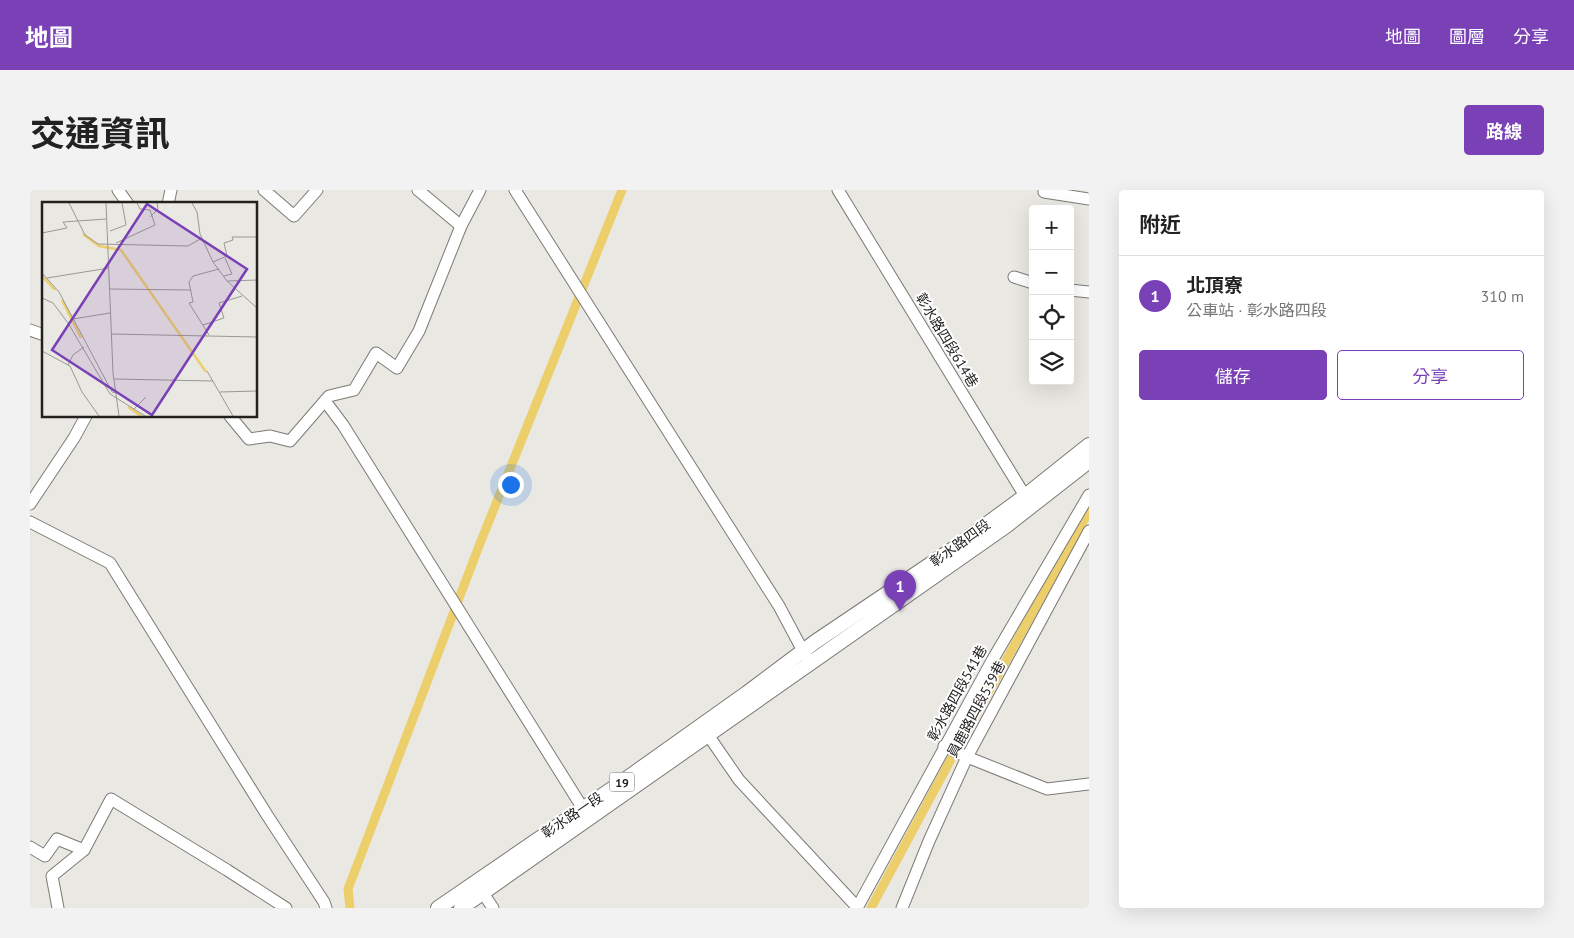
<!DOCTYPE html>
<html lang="zh-TW">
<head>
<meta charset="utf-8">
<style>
  body { margin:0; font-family:"PT Sans","Noto Sans TC",sans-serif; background:#f2f2f2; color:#222 }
  .controls { position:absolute; right:15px; top:15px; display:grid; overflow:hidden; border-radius:5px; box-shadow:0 5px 20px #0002 }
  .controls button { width:45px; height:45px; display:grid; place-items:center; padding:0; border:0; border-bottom:1px solid #e0e0e0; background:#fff; color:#222; font:25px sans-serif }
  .you { position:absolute; left:480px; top:294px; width:18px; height:18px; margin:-12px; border:4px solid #fff; border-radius:50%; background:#1a73e8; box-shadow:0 0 0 8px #1a73e833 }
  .badge { display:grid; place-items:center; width:32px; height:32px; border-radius:50%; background:#7a40b6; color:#fff; font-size:16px; font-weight:700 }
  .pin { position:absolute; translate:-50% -41px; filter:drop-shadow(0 1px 2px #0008) }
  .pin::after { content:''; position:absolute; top:26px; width:18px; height:15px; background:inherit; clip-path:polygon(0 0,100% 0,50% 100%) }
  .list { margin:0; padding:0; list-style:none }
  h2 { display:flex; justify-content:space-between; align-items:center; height:65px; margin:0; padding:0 20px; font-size:21px }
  h2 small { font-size:16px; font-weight:400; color:#767676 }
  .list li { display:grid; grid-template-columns:32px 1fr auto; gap:15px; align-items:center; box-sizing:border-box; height:80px; padding:0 20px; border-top:1px solid #e0e0e0 }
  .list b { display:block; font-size:19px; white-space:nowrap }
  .list p { margin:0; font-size:16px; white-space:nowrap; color:#767676 }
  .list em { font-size:16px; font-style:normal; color:#767676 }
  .actions { display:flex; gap:10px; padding:15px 20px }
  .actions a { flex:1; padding:11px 0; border:1px solid #7a40b6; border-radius:5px; text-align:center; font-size:18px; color:#7a40b6 }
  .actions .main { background:#7a40b6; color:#fff }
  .icon { flex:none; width:28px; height:28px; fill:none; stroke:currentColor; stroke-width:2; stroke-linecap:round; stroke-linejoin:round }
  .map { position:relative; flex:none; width:1059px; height:718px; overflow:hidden; border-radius:5px }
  header { display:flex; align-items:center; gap:30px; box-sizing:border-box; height:70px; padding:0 25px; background:#7a40b6; color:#fff }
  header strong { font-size:24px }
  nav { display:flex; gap:28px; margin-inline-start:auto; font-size:18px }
  .intro { display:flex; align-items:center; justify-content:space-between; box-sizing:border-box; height:120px; padding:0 30px }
  h1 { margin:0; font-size:35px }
  .button { padding:12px 22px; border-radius:5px; background:#7a40b6; color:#fff; font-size:18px; font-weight:700 }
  main { display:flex; gap:30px; padding:0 30px }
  aside { flex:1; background:#fff; border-radius:5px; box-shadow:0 5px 20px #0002 }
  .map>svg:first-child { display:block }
</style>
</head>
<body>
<header>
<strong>地圖</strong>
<nav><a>地圖</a><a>圖層</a><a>分享</a></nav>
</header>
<div class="intro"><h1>交通資訊</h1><a class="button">路線</a></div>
<main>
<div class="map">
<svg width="1059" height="718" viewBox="0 0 1059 718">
  <rect width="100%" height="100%" fill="#eae8e2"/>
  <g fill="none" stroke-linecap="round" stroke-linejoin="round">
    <g stroke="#ecce6b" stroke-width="9">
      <polyline points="320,718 318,699 449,356 592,0"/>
      <polyline points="841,718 920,571 1059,321"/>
    </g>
    <g stroke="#7c7a75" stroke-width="13">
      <g id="minor">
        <polyline points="88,0 98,14"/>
        <polyline points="234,0 264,26 287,0"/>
        <polyline points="388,0 431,36"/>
        <polyline points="485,0 749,416 773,461 781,473"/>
        <polyline points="808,0 995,306 1001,311"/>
        <polyline points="1014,2 1059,9"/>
        <polyline points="138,14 141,0"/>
        <polyline points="984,87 1003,93"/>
        <polyline points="1040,100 1059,102"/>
        <polyline points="0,140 14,145"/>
        <polyline points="295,211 313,235 557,625"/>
        <polyline points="200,226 219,249 240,246 260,251 299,206 324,200 346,163 367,178 389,141 431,36 450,0"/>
        <polyline points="0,314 44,248 56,226"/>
        <polyline points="0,332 80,373 237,625 294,712 296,718"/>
        <polyline points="678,545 709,590 827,717"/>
        <polyline points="914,556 937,567 1017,599 1059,594"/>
        <polyline points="0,657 15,666 27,649 54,660"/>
        <polyline points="453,703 463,718"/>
        <polyline points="28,718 22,686 54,660 81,609 197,680 256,718"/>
        <polyline points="827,718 963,469 1059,305"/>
        <polyline points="872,718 899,651 937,567 1059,341"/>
      </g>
    </g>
    <g stroke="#7c7a75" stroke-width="16">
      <g id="major">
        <polyline points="408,718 589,594 717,503 785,452 923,359 995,306 1059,255"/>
        <polyline points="431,718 976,336 1059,271"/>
      </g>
    </g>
    <use href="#minor" stroke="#fff" stroke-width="11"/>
    <use href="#major" stroke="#fff" stroke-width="14"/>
  </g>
  <g text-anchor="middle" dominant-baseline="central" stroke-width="4" stroke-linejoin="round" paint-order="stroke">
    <rect fill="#fff" stroke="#646462" stroke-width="1" x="579.5" y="582.5" width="25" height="19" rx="4"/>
    <g font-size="12" font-weight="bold" fill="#22211f">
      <text x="592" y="592">19</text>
    </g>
    <g font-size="14" fill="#22211f" stroke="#fff">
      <text transform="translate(917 150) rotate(59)">彰水路四段614巷</text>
      <text transform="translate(930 353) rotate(-36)">彰水路四段</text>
      <text transform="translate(927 503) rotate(-61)">彰水路四段541巷</text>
      <text transform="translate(946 519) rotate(-62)">員鹿路四段539巷</text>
      <text transform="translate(542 625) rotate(-34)">彰水路一段</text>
    </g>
  </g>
  <g transform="translate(12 12)">
    <rect width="215" height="215" fill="#eae8e2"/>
    <path fill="none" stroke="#ecce6b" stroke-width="2.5" d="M41,32L57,44L79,48L164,170M0,74L13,88M20,98L39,136M86,205L99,214"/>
    <path fill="none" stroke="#9a9894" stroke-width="1" d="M27,1L43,33L56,42L146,44L160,36M64,1L71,171L77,214M150,1L155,10L158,32L171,60L185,79L215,106M108,15L116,7L115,1M68,29L84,23L80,1M0,31L25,26L21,20L64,17M74,41L113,23L108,8L98,7L95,1M171,60L185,54L182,41L191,38L190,35H215M0,71L17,90L70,190L74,191M182,74L190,72L183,56M5,76L67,66M186,79L215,78M68,87L149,88M0,96L11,101L26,121L68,192L103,214M31,117L68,111M161,123L182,116L177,101L200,94M69,132L215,135M167,133L147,101L151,100L147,80L151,74L177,67M0,149L28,164L40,190L57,214M26,163L31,153L42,145M165,169L191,214M72,177L171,179M178,190L215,189M92,207L104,195"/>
    <path fill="#7a40b6" fill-opacity="0.15" stroke="#7a40b6" stroke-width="2.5" d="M105,2L205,67L110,213L10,148Z"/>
    <rect width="215" height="215" fill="none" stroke="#22211f" stroke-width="2.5"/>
  </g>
</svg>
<div class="controls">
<button>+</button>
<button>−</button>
<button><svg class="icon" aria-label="locate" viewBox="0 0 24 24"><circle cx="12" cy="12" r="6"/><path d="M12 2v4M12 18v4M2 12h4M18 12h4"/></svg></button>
<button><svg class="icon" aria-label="layers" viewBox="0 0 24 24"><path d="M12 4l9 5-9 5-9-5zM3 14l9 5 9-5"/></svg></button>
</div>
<div class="you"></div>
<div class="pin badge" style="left:870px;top:421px">1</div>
</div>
<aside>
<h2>附近<small></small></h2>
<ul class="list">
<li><span class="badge">1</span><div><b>北頂寮</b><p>公車站 · 彰水路四段</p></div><em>310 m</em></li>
</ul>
<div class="actions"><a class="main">儲存</a><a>分享</a></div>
</aside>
</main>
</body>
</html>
